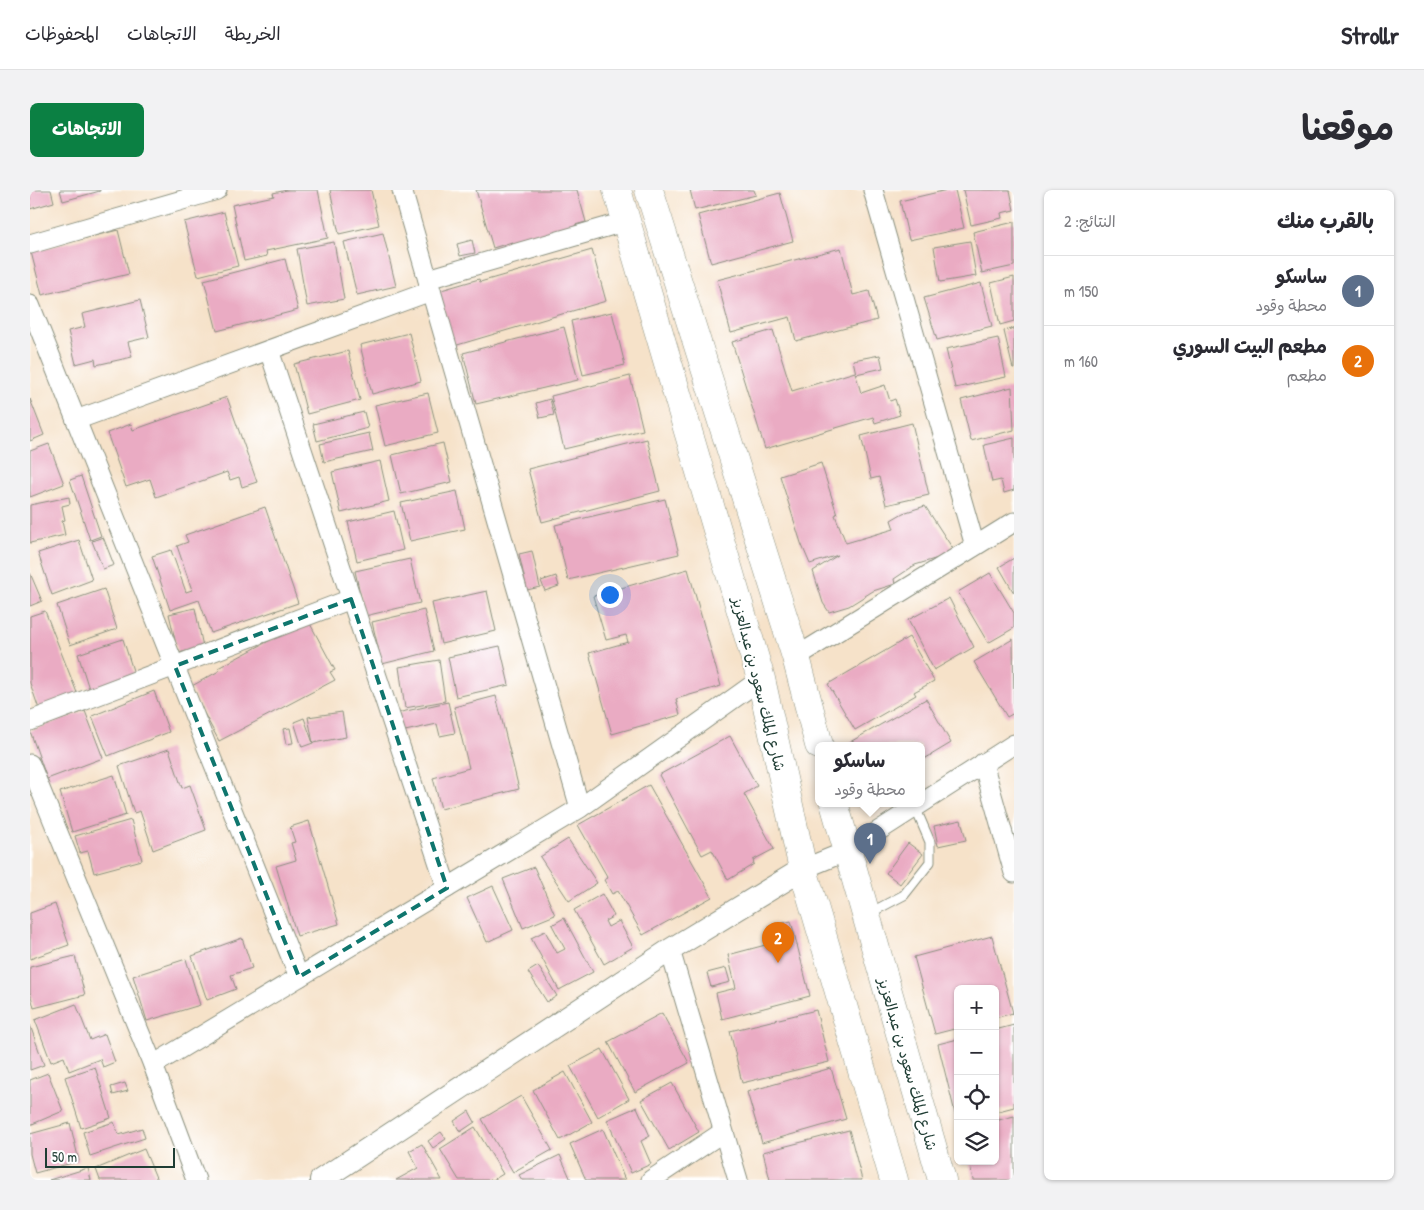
<!DOCTYPE html>
<html lang="ar">
<head>
<meta charset="utf-8">
<style>
  body { margin:0; font-family:"Patrick Hand","Playpen Sans Arabic",sans-serif; background:#f2f2f3; color:#2b2b33; direction:rtl }
  .controls { position:absolute; right:15px; bottom:15px; display:grid; overflow:hidden; border-radius:8px; box-shadow:0 1px 4px #0004 }
  .controls button { width:45px; height:45px; display:grid; place-items:center; padding:0; border:0; border-bottom:1px solid #e1e1e2; background:#fff; color:#2b2b33; font:25px sans-serif }
  .scale { position:absolute; left:15px; bottom:12px; width:130px; box-sizing:border-box; padding-left:5px; border:2px solid #1f3d34; border-top:0; font-size:14px; line-height:18px; white-space:nowrap; color:#1f3d34; -webkit-text-stroke:4px #fff; paint-order:stroke }
  .you { position:absolute; left:579px; top:404px; width:18px; height:18px; margin:-12px; border:4px solid #fff; border-radius:50%; background:#1a73e8; box-shadow:0 0 0 8px #1a73e833 }
  .badge { display:grid; place-items:center; width:32px; height:32px; border-radius:50%; background:#0b8043; color:#fff; font-size:16px; font-weight:700 }
  .pin { position:absolute; translate:-50% -41px; filter:drop-shadow(0 1px 2px #0008) }
  .pin::after { content:''; position:absolute; top:26px; width:18px; height:15px; background:inherit; clip-path:polygon(0 0,100% 0,50% 100%) }
  .popup { position:absolute; left:785px; top:552px; width:110px; height:65px; box-sizing:border-box; display:grid; place-content:center; border-radius:8px; background:#fff; filter:drop-shadow(0 1px 4px #0005); font-size:16px; white-space:nowrap; color:#7c7c81 }
  .popup b { font-size:19px; color:#2b2b33 }
  .popup::after { content:''; position:absolute; left:50%; top:100%; margin-left:-10px; border:10px solid transparent; border-top-color:#fff }
  .list { margin:0; padding:0; list-style:none }
  h2 { display:flex; justify-content:space-between; align-items:center; height:65px; margin:0; padding:0 20px; font-size:21px }
  h2 small { font-size:16px; font-weight:400; color:#7c7c81 }
  .list li { display:grid; grid-template-columns:32px 1fr auto; gap:15px; align-items:center; box-sizing:border-box; height:70px; padding:0 20px; border-top:1px solid #e1e1e2 }
  .list b { display:block; font-size:19px; white-space:nowrap }
  .list p { margin:0; font-size:16px; white-space:nowrap; color:#7c7c81 }
  .list em { font-size:16px; font-style:normal; color:#7c7c81 }
  .icon { flex:none; width:28px; height:28px; fill:none; stroke:currentColor; stroke-width:2; stroke-linecap:round; stroke-linejoin:round }
  .map { position:relative; flex:none; width:984px; height:990px; overflow:hidden; direction:ltr; border-radius:8px }
  header { display:flex; align-items:center; gap:30px; box-sizing:border-box; height:70px; padding:0 25px; background:#fff; border-bottom:1px solid #e1e1e2 }
  header strong { font-size:24px }
  nav { display:flex; gap:28px; margin-inline-start:auto; font-size:18px }
  .intro { display:flex; align-items:center; justify-content:space-between; box-sizing:border-box; height:120px; padding:0 30px }
  h1 { margin:0; font-size:35px }
  .button { padding:12px 22px; border-radius:8px; background:#0b8043; color:#fff; font-size:18px; font-weight:700 }
  main { display:flex; gap:30px; padding:0 30px }
  aside { flex:1; background:#fff; border-radius:8px; box-shadow:0 1px 4px #0004 }
  .map>svg:first-child { display:block }
</style>
</head>
<body>
<header>
<strong>Strollr</strong>
<nav><a>الخريطة</a><a>الاتجاهات</a><a>المحفوظات</a></nav>
</header>
<div class="intro"><h1>موقعنا</h1><a class="button">الاتجاهات</a></div>
<main>
<aside>
<h2>بالقرب منك<small>النتائج: 2</small></h2>
<ul class="list">
<li><span class="badge" style="background:#5c6f8a">1</span><div><b>ساسكو</b><p>محطة وقود</p></div><em>150 m</em></li>
<li><span class="badge" style="background:#e8710a">2</span><div><b>مطعم البيت السوري</b><p>مطعم</p></div><em>160 m</em></li>
</ul>
</aside>
<div class="map">
<svg width="984" height="990" viewBox="0 0 984 990">
  <rect width="100%" height="100%" fill="#fff"/>
  <filter id="ink" filterUnits="userSpaceOnUse"><feTurbulence type="fractalNoise" baseFrequency=".02" numOctaves="2"/><feDisplacementMap in="SourceGraphic" scale="10" xChannelSelector="R" yChannelSelector="G"/><feConvolveMatrix kernelMatrix="1 2 1 2 8 2 1 2 1" color-interpolation-filters="sRGB"/></filter>
  <filter id="wash" filterUnits="userSpaceOnUse"><feTurbulence type="fractalNoise" baseFrequency=".0096" numOctaves="4" result="noise"/><feDisplacementMap in="SourceGraphic" scale="20" xChannelSelector="R" yChannelSelector="G"/><feGaussianBlur stdDeviation="1.12" result="paint"/><feColorMatrix in="noise" values="0 0 0 0 0 0 0 0 0 0 0 0 0 0 0 0 0 1.4 0 .05"/><feComposite in="paint" operator="in"/></filter>
  <g filter="url(#wash)">
    <rect width="100%" height="100%" fill="#f6e2c9"/>
    <g id="blocks">
      <g fill="#eaabc3">
        <polygon points="0,0 21,0 24,12 0,19"/>
        <polygon points="30,0 70,0 70,1 33,11"/>
        <polygon points="257,0 288,0 298,48 236,61 237,66 214,71 202,15 244,6 243,3"/>
        <polygon points="300,0 341,0 349,35 309,44"/>
        <polygon points="446,0 547,0 556,32 545,35 547,43 485,61 482,52 463,58"/>
        <polygon points="660,0 724,0 726,5 665,20"/>
        <polygon points="917,0 925,0 934,38 879,50 870,11"/>
        <polygon points="933,0 980,0 984,20 971,23 972,28 941,35"/>
        <polygon points="750,3 763,51 681,73 668,25"/>
        <polygon points="194,22 208,76 168,86 154,32"/>
        <polygon points="984,32 984,76 952,83 943,42"/>
        <polygon points="88,40 99,84 12,105 1,62"/>
        <polygon points="353,43 366,96 327,105 314,52"/>
        <polygon points="442,50 445,63 430,66 427,54"/>
        <polygon points="940,51 946,86 910,92 904,57"/>
        <polygon points="304,52 314,109 277,116 267,59"/>
        <polygon points="811,58 823,105 839,101 847,130 766,151 760,127 701,143 687,90"/>
        <polygon points="562,60 576,111 424,156 408,101 449,89 450,92"/>
        <polygon points="255,69 268,120 187,141 174,90"/>
        <polygon points="984,87 984,131 970,135 961,93"/>
        <polygon points="951,93 962,136 907,150 894,108"/>
        <polygon points="110,110 119,147 98,152 102,167 66,175 65,169 46,174 38,141 55,137 52,124"/>
        <polygon points="582,122 595,175 553,185 541,131"/>
        <polygon points="534,137 548,190 446,214 433,163"/>
        <polygon points="984,138 984,179 983,179 974,141"/>
        <polygon points="743,140 762,201 825,182 831,203 855,195 860,211 865,209 870,225 845,233 843,227 735,259 702,152"/>
        <polygon points="379,143 391,191 342,204 330,155"/>
        <polygon points="968,148 976,187 925,198 916,159"/>
        <polygon points="318,161 330,210 277,224 264,174"/>
        <polygon points="850,165 853,178 826,184 823,170"/>
        <polygon points="600,186 613,240 534,259 521,206"/>
        <polygon points="982,197 984,240 941,251 931,210"/>
        <polygon points="398,203 408,243 355,256 345,215"/>
        <polygon points="197,207 227,292 212,297 209,287 200,290 197,282 126,307 120,289 96,297 77,243 101,234 103,240"/>
        <polygon points="0,209 14,245 0,251"/>
        <polygon points="520,209 524,225 510,228 506,213"/>
        <polygon points="334,222 338,238 287,251 283,234"/>
        <polygon points="882,233 899,305 856,315 849,287 841,289 831,246"/>
        <polygon points="339,243 343,261 294,272 290,254"/>
        <polygon points="984,248 984,300 974,303 971,290 962,292 954,255"/>
        <polygon points="617,249 630,301 512,332 498,279"/>
        <polygon points="413,253 422,292 371,304 362,265"/>
        <polygon points="19,254 34,294 0,307 0,261"/>
        <polygon points="350,271 359,311 311,323 302,282"/>
        <polygon points="791,273 807,324 805,325 816,353 864,339 861,330 873,323 895,316 923,359 908,368 885,375 864,389 865,394 843,401 819,416 799,422 793,413 783,381 808,365 780,374 771,353 750,286"/>
        <polygon points="51,286 71,346 60,350 40,290"/>
        <polygon points="427,301 435,339 380,351 371,313"/>
        <polygon points="39,307 40,314 32,316 35,330 32,331 35,345 0,353 0,315"/>
        <polygon points="635,309 649,364 538,390 525,335"/>
        <polygon points="235,317 268,413 181,443 169,410 140,420 122,366 141,360 156,402 162,400 147,356 158,352 155,345"/>
        <polygon points="364,321 373,360 327,371 318,332"/>
        <polygon points="73,347 84,375 73,379 62,351"/>
        <polygon points="49,350 62,390 22,405 8,363"/>
        <polygon points="502,361 510,397 497,400 489,364"/>
        <polygon points="984,368 984,403 969,377"/>
        <polygon points="380,369 390,413 335,426 325,381"/>
        <polygon points="658,379 691,496 646,509 650,525 582,544 559,463 598,452 596,445 576,450 563,406"/>
        <polygon points="0,383 12,411 0,416"/>
        <polygon points="960,383 984,423 984,438 958,453 928,402"/>
        <polygon points="526,386 529,396 515,401 511,391"/>
        <polygon points="74,399 87,439 40,455 27,415"/>
        <polygon points="457,401 466,441 411,454 402,413"/>
        <polygon points="919,408 944,457 904,480 878,430"/>
        <polygon points="165,418 173,457 148,463 139,424"/>
        <polygon points="394,420 404,461 352,474 342,432"/>
        <polygon points="15,421 49,508 10,522 0,493 0,426"/>
        <polygon points="278,430 305,480 300,482 305,490 189,551 160,497 189,481 188,478"/>
        <polygon points="879,447 904,491 884,502 886,505 825,540 798,494"/>
        <polygon points="93,449 105,487 60,502 48,464"/>
        <polygon points="983,449 984,523 977,527 944,472"/>
        <polygon points="470,456 479,495 426,507 418,467"/>
        <polygon points="409,470 415,511 375,518 369,477"/>
        <polygon points="124,501 139,542 78,566 62,526"/>
        <polygon points="466,506 489,599 411,619 403,588 439,578 424,517"/>
        <polygon points="896,509 921,553 891,571 891,555 822,555 820,552"/>
        <polygon points="418,512 425,543 410,546 407,534 366,543 362,524"/>
        <polygon points="55,521 73,568 17,589 0,541"/>
        <polygon points="312,522 316,547 283,553 278,527"/>
        <polygon points="274,528 283,553 272,557 264,532"/>
        <polygon points="260,538 263,553 256,554 253,539"/>
        <polygon points="700,546 727,596 714,604 744,659 723,670 724,674 698,690 682,660 672,665 629,585"/>
        <polygon points="139,559 152,598 160,595 176,640 123,660 110,621 104,623 89,576"/>
        <polygon points="84,585 96,625 42,642 30,602"/>
        <polygon points="619,595 682,707 613,745 588,701 582,704 574,690 578,688 548,635"/>
        <polygon points="101,630 112,670 64,683 58,661 50,663 45,646"/>
        <polygon points="931,630 936,650 908,656 904,636"/>
        <polygon points="279,631 309,734 267,746 246,676 266,670 261,653 265,652 260,637"/>
        <polygon points="538,649 567,693 539,711 510,667"/>
        <polygon points="878,653 893,664 870,694 856,683"/>
        <polygon points="504,677 525,725 493,738 473,689"/>
        <polygon points="463,696 483,740 457,752 437,708"/>
        <polygon points="572,704 584,726 575,731 578,737 589,731 603,757 574,774 544,720"/>
        <polygon points="25,714 39,755 0,769 0,723"/>
        <polygon points="534,728 563,782 529,800 501,748 515,741 527,763 535,759 522,735"/>
        <polygon points="761,731 780,806 692,829 686,803 706,798 698,765 743,753 739,737"/>
        <polygon points="962,746 983,823 965,828 965,799 928,799 928,838 905,844 884,767"/>
        <polygon points="212,748 222,778 201,785 206,799 177,810 162,766"/>
        <polygon points="45,766 55,805 4,818 0,802 0,777"/>
        <polygon points="156,769 170,815 117,831 103,786"/>
        <polygon points="508,776 527,806 517,812 498,782"/>
        <polygon points="696,778 700,792 681,797 677,783"/>
        <polygon points="46,814 60,850 75,844 85,872 73,877 70,869 39,881 34,867 21,872 5,830"/>
        <polygon points="786,820 799,872 712,893 700,841"/>
        <polygon points="632,823 659,873 605,902 578,852"/>
        <polygon points="0,835 14,875 0,880"/>
        <polygon points="984,835 984,917 965,922 965,840"/>
        <polygon points="928,849 928,931 927,931 908,854"/>
        <polygon points="572,859 599,909 568,927 540,876"/>
        <polygon points="65,877 81,928 51,938 35,887"/>
        <polygon points="801,878 816,929 732,953 717,902"/>
        <polygon points="535,882 562,932 530,950 503,900"/>
        <polygon points="18,883 33,921 0,935 0,890"/>
        <polygon points="95,893 98,901 83,905 81,897"/>
        <polygon points="642,893 669,942 639,960 611,910"/>
        <polygon points="491,906 522,960 483,982 452,929"/>
        <polygon points="607,917 620,946 611,951 621,974 601,983 577,930"/>
        <polygon points="439,921 445,932 430,942 424,931"/>
        <polygon points="984,926 984,990 943,990 939,971 965,971 965,931"/>
        <polygon points="84,932 89,945 112,938 115,948 60,966 53,942"/>
        <polygon points="40,933 49,971 5,983 0,964 0,944"/>
        <polygon points="445,937 473,984 463,990 429,990 410,959"/>
        <polygon points="573,939 595,990 556,990 540,954"/>
        <polygon points="819,940 832,990 740,990 733,962"/>
        <polygon points="411,942 416,949 403,958 398,951"/>
        <polygon points="392,954 412,990 366,990 388,978 379,961"/>
        <polygon points="114,959 127,990 70,990 66,979"/>
        <polygon points="530,965 541,990 492,990 489,985"/>
        <polygon points="58,978 61,990 19,990"/>
      </g>
    </g>
  </g>
  <g filter="url(#ink)">
    <use href="#blocks" fill-opacity="0" stroke="#8a907e" stroke-width="1"/>
    <g fill="none" stroke-linecap="round" stroke-linejoin="round">
      <g stroke="#8a907e" stroke-width="11">
        <polyline id="service" points="838,724 874,705 900,672 900,652 885,617"/>
      </g>
      <g stroke="#8a907e" stroke-width="21">
        <g id="minor">
          <polyline points="372,0 550,618"/>
          <polyline points="843,0 945,356"/>
          <polyline points="0,54 187,0"/>
          <polyline points="398,89 597,31"/>
          <polyline points="0,115 269,787"/>
          <polyline points="239,160 417,698"/>
          <polyline points="46,230 401,101"/>
          <polyline points="766,467 984,332"/>
          <polyline points="0,531 321,409"/>
          <polyline points="953,573 984,683"/>
          <polyline points="0,574 123,875 166,990"/>
          <polyline points="773,679 817,661 984,554"/>
          <polyline points="640,760 708,990"/>
          <polyline points="123,875 550,618 731,489"/>
          <polyline points="621,990 693,942"/>
        </g>
      </g>
      <g stroke="#8a907e" stroke-width="24">
        <polyline id="tertiary" points="291,990 640,760 773,679"/>
      </g>
      <g stroke="#8a907e" stroke-width="29">
        <g id="primary">
          <polyline points="587,0 731,489 773,679 864,990"/>
          <polyline points="619,0 766,467 789,555"/>
          <polyline points="804,613 912,990"/>
        </g>
      </g>
      <use href="#service" stroke="#fff" stroke-width="9"/>
      <use href="#minor" stroke="#fff" stroke-width="19"/>
      <use href="#tertiary" stroke="#fff" stroke-width="22"/>
      <use href="#primary" stroke="#fff" stroke-width="28"/>
    </g>
  </g>
  <path fill="none" stroke="#0f766e" stroke-width="4" stroke-dasharray="10 6" stroke-linejoin="round" d="M321,409L417,698L269,787L145,476Z"/>
  <g text-anchor="middle" dominant-baseline="central" stroke-width="4" stroke-linejoin="round" paint-order="stroke">
    <g font-size="15" fill="#1f3d34" stroke="#fff">
      <text transform="translate(729 494) rotate(76)">شارع الملك سعود بن عبدالعزيز</text>
      <text transform="translate(878 874) rotate(74)">شارع الملك سعود بن عبدالعزيز</text>
    </g>
  </g>
</svg>
<div class="controls">
<button>+</button>
<button>−</button>
<button><svg class="icon" aria-label="locate" viewBox="0 0 24 24"><circle cx="12" cy="12" r="6"/><path d="M12 2v4M12 18v4M2 12h4M18 12h4"/></svg></button>
<button><svg class="icon" aria-label="layers" viewBox="0 0 24 24"><path d="M12 4l9 5-9 5-9-5zM3 14l9 5 9-5"/></svg></button>
</div>
<div class="scale">50 m</div>
<div class="you"></div>
<div class="pin badge" style="left:840px;top:674px;background:#5c6f8a">1</div>
<div class="popup"><b>ساسكو</b>محطة وقود</div>
<div class="pin badge" style="left:748px;top:773px;background:#e8710a">2</div>
</div>
</main>
</body>
</html>
